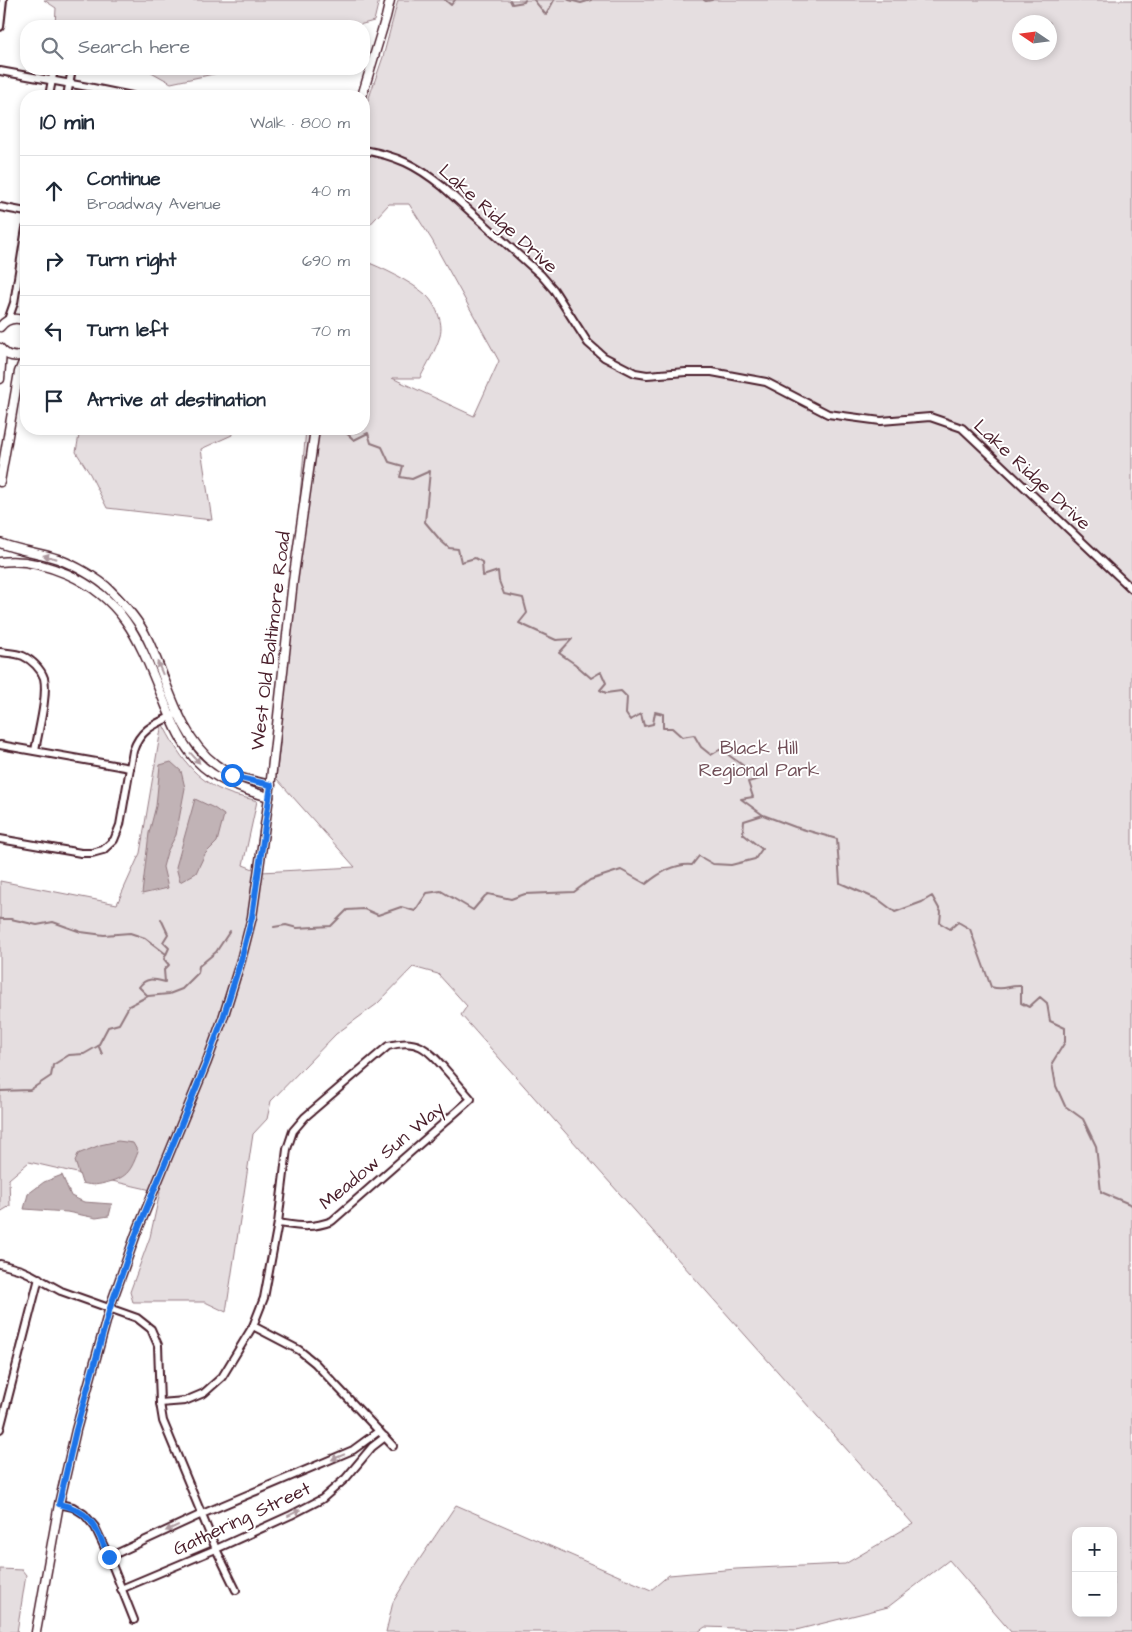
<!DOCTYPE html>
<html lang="en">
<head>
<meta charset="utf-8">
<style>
  body { margin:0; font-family:"Architects Daughter",sans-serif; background:#f2f2f3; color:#1f2937 }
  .controls { position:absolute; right:15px; bottom:15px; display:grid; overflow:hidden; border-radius:10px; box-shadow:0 2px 8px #0003 }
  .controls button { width:45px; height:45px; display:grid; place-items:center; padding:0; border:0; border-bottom:1px solid #e0e1e3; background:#fff; color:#1f2937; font:25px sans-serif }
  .compass { position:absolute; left:1012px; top:15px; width:45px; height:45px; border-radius:50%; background:#fff; box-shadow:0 2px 8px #0003; rotate:283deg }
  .stop { position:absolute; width:15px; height:15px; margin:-11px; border:4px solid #1a73e8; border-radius:50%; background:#fff }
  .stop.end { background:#1a73e8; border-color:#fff; box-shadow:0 1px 5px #0008 }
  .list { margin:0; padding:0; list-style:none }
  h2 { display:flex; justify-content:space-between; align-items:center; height:65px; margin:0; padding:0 20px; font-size:21px }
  h2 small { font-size:16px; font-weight:400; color:#747a83 }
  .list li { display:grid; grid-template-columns:32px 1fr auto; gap:15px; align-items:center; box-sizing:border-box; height:70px; padding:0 20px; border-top:1px solid #e0e1e3 }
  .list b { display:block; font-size:19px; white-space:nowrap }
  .list p { margin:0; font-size:16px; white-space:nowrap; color:#747a83 }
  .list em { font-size:16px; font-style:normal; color:#747a83 }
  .icon { flex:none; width:28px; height:28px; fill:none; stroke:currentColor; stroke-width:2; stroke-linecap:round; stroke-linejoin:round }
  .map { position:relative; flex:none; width:1132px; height:1632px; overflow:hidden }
  .search { position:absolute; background:#fff; box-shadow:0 2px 8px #0003; left:20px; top:20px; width:350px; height:55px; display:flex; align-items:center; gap:12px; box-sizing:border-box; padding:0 18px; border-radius:20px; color:#747a83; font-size:19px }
  .panel { position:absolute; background:#fff; box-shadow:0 2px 8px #0003; left:20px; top:90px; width:350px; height:345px; border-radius:20px }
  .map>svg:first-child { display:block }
</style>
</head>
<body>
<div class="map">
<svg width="1132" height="1632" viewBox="0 0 1132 1632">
  <rect width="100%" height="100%" fill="#fff"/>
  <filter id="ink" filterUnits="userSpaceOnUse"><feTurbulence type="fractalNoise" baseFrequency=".02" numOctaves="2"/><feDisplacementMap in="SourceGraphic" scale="10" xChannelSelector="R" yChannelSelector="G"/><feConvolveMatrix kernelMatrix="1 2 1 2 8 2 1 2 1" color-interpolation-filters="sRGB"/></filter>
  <g filter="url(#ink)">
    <g fill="#e5dee0" stroke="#987e86" fill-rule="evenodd">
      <polygon points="44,0 379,0 374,21 355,26 55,26 56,8"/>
      <path d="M398,0H1132V1632H1011L949,1560L888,1607L796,1630L705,1627L698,1632H386L393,1602L413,1569L456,1505L651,1590L669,1575L736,1569L845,1564L913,1524L461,1015L467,1006L438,974L413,967L377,1004L336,1034L271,1101L267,1119L253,1134L226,1312L205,1302H133L130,1292L150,1237L160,1192L29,1162L9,1179L10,1206L0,1212V881L117,904L140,853L162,723C179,755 194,781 231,794C239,797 249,798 257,801L243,865L261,872L355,867L276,778L280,745L289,618L306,429H364V261C381,267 411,282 425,294C435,303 444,322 440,336C436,350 427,364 420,378H392L474,416L499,361L432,240L409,204H389L364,231V112L383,57ZM1020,22H1050V52H1020ZM1076,1531H1113V1613H1076Z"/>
      <polygon points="146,69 237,69 171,83"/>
      <polygon points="78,429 232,429 232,435 201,449 212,520 107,508 90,474 76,452 79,435"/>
      <polygon points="0,1569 22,1570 26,1575 17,1632 0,1632"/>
    </g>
    <g fill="#c1b3b6" stroke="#91787e">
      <polygon points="171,762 181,771 185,788 176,835 167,852 163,867 168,888 142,894 149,833 156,806 160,765"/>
      <polygon points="195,799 214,808 224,815 217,842 205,854 196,873 180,882 176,867"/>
      <path d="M118,1141L133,1143L138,1152C131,1170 128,1177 109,1182C97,1185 94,1186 82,1183L75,1161L78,1154L100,1145Z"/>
      <polygon points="62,1175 71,1196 84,1202 112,1204 109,1216 96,1218 67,1212 24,1209 28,1194 44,1182"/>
    </g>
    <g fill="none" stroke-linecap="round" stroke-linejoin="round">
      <g stroke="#91787e" stroke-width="2">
        <polyline points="445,0 451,5 455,0"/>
        <polyline points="510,0 512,4 524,2 525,0"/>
        <polyline points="534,0 546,15 554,0"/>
        <polyline points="569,0 581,3 591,0"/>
        <polyline points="704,0 706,1 712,0"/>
        <path d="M342,429L354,440L368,433L371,443L382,447L389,462L403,466L400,477L412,479L430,471L425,522L441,541L449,548L458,549L461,562L475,558L482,562L483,576L498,571L499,581L504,594L523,598L527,613L519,623L556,640L572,639L559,653L575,664L591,678L601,672L606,683L600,690L606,693L621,691L627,697L626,714L630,720L641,714L644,726L653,724L655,712L663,714V728H672L682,737L694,735L701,747L711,755L721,749C734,760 747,767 759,779L748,782L753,797L741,799L763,815L795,827L837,839L840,883L879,900L895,912L922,902L932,896L941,912L940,923L950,929L958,922L970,929L991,987C1006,991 1007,985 1021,986V1003L1029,1007L1040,997L1047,1003L1050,1021L1065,1028V1042L1052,1063L1056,1086L1065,1106L1083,1119L1096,1146L1101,1192L1132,1205"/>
        <polyline points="0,919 11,919 37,925 53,922 81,932 104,935 130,933 145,938 166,954"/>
        <path d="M274,927L286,925L297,928L331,926L347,910L364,909L378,915L401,907L415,911L427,893L441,891L473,910L485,896L488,894L511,899L525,894L574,892L590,880L621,870L646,884C658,874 675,863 692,865L699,856L713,864L731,865L755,859L762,849L743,834L744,821L763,815"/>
        <path d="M147,995L139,987C146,977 153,979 165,982L164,970L169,965L164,959L169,948L163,942L168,934L161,919"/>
        <polyline points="99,1047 102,1054"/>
        <polyline points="0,1091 30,1090 51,1076 53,1065 69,1055 84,1054 98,1046 108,1027 119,1024 129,1006 148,996 169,994 182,989 198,973 199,966 216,952 230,931"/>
      </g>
      <g stroke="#4a1f2b" stroke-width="10">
        <g id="minor">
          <polyline points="0,27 3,0"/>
          <polyline points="0,71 88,87 132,96"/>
          <polyline points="49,96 54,69"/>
          <polyline points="67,96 72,69"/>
          <path d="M364,150C397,156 416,165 442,186L541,275L554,290L588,343L604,357L635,373L647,375L686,372H712L766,382L828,414L881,421L930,417L962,428L1132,589"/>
          <polyline points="0,207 26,212"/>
          <polyline points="8,320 14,303 26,228"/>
          <path d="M0,652C7,653 16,653 23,656C32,660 41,669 44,678C48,696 38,732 35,751"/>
          <polyline points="0,745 130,768"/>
          <path d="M0,839L81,853H92L103,850L114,840L120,825L133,751C141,727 158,723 179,713"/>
          <polyline points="0,1264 21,1270 30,1274 61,1291 137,1318 151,1329 158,1345 160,1403 163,1421 216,1549 236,1590"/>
          <polyline points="253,1326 299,1350 315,1363 393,1446"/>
          <path d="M160,1403L185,1401L204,1393L222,1377L253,1326L264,1298L278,1223L287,1149L293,1131L305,1117L388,1046C417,1038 427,1048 445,1069C454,1079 462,1089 471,1099L332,1221C311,1229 299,1226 278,1223"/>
          <polyline points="0,1429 39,1278"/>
          <polyline points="59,1504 73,1507 84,1514 95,1527 109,1557 134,1620"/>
          <polyline points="109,1557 202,1514 353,1450 379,1431"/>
          <polyline points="121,1589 216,1549 291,1515 322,1499 346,1478 372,1447 385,1437"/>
        </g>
      </g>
      <g stroke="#4a1f2b" stroke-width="11">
        <g id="tertiary">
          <polyline points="362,96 386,17 390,0"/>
          <path d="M0,327C7,318 16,317 26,321"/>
          <path d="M0,348C7,357 16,359 26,353"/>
          <polyline points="0,379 2,351"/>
          <polyline points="0,482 19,372 26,355"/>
          <path d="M0,543C19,551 39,552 58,559C74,565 98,578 110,590C124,604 139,621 147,638C167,678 178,736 215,764C231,777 251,781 271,785"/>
          <path d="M0,562C22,559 46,565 67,574C129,601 142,649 166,706C174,725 182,744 196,760C216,781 242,789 269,797"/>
          <polyline points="36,1632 59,1504 76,1430 110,1307 136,1234 206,1064 223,1018 241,960 252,917 269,797 293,581 315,429"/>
        </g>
      </g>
      <use href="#minor" stroke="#fff" stroke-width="6"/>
      <use href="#tertiary" stroke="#fff" stroke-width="8"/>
    </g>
    <defs><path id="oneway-solid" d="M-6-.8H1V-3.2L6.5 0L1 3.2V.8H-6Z" transform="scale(1.25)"/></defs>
    <g fill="#ae9aa0">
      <use href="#oneway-solid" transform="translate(50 557) rotate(-166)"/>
      <use href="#oneway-solid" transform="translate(160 668) rotate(-113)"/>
      <use href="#oneway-solid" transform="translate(195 758) rotate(48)"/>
      <use href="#oneway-solid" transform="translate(338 1457) rotate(157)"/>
      <use href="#oneway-solid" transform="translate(294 1513) rotate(-26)"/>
      <use href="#oneway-solid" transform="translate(172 1528) rotate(155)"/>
    </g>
  </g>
  <g fill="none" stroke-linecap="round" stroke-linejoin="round" filter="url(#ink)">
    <path stroke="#1a73e8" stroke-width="6" d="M109,1557C96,1529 93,1511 59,1504L76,1430L110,1308L136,1234L206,1064L223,1018L241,960L252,917L271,785L244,779L232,775"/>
  </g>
  <g text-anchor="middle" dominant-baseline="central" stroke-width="4" stroke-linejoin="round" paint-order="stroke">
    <g font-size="19" fill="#4a1f2b" stroke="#fff">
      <text transform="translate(498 219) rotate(42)">Lake Ridge Drive</text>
      <text transform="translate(1032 475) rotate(43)">Lake Ridge Drive</text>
      <text transform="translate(271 641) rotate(-83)">West Old Baltimore Road</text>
      <text transform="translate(382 1156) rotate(-40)">Meadow Sun Way</text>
      <text transform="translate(242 1519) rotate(-25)">Gathering Street</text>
    </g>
    <g font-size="19" fill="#714f58" stroke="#fff">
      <text x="759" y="748">Black Hill<tspan x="759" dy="22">Regional Park</tspan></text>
    </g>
  </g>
</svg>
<div class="controls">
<button>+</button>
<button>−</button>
</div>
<svg class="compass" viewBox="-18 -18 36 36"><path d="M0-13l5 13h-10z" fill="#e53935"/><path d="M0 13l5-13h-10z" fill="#747a83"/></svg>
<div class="stop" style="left:232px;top:775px"></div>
<div class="stop end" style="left:109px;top:1557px"></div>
<div class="search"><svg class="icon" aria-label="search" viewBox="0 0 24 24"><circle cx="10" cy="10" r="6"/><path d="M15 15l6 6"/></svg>Search here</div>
<section class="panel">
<h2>10 min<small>Walk · 800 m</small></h2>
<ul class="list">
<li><svg class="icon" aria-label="ahead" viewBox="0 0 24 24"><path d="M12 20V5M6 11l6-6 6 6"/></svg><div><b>Continue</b><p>Broadway Avenue</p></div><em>40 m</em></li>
<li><svg class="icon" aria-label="right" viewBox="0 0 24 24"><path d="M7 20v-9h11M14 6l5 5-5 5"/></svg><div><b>Turn right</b></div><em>690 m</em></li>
<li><svg class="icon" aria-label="left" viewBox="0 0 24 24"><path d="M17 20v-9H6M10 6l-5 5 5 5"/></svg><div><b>Turn left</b></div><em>70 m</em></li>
<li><svg class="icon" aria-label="arrive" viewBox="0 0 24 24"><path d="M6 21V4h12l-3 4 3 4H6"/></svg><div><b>Arrive at destination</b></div></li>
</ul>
</section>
</div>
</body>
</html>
